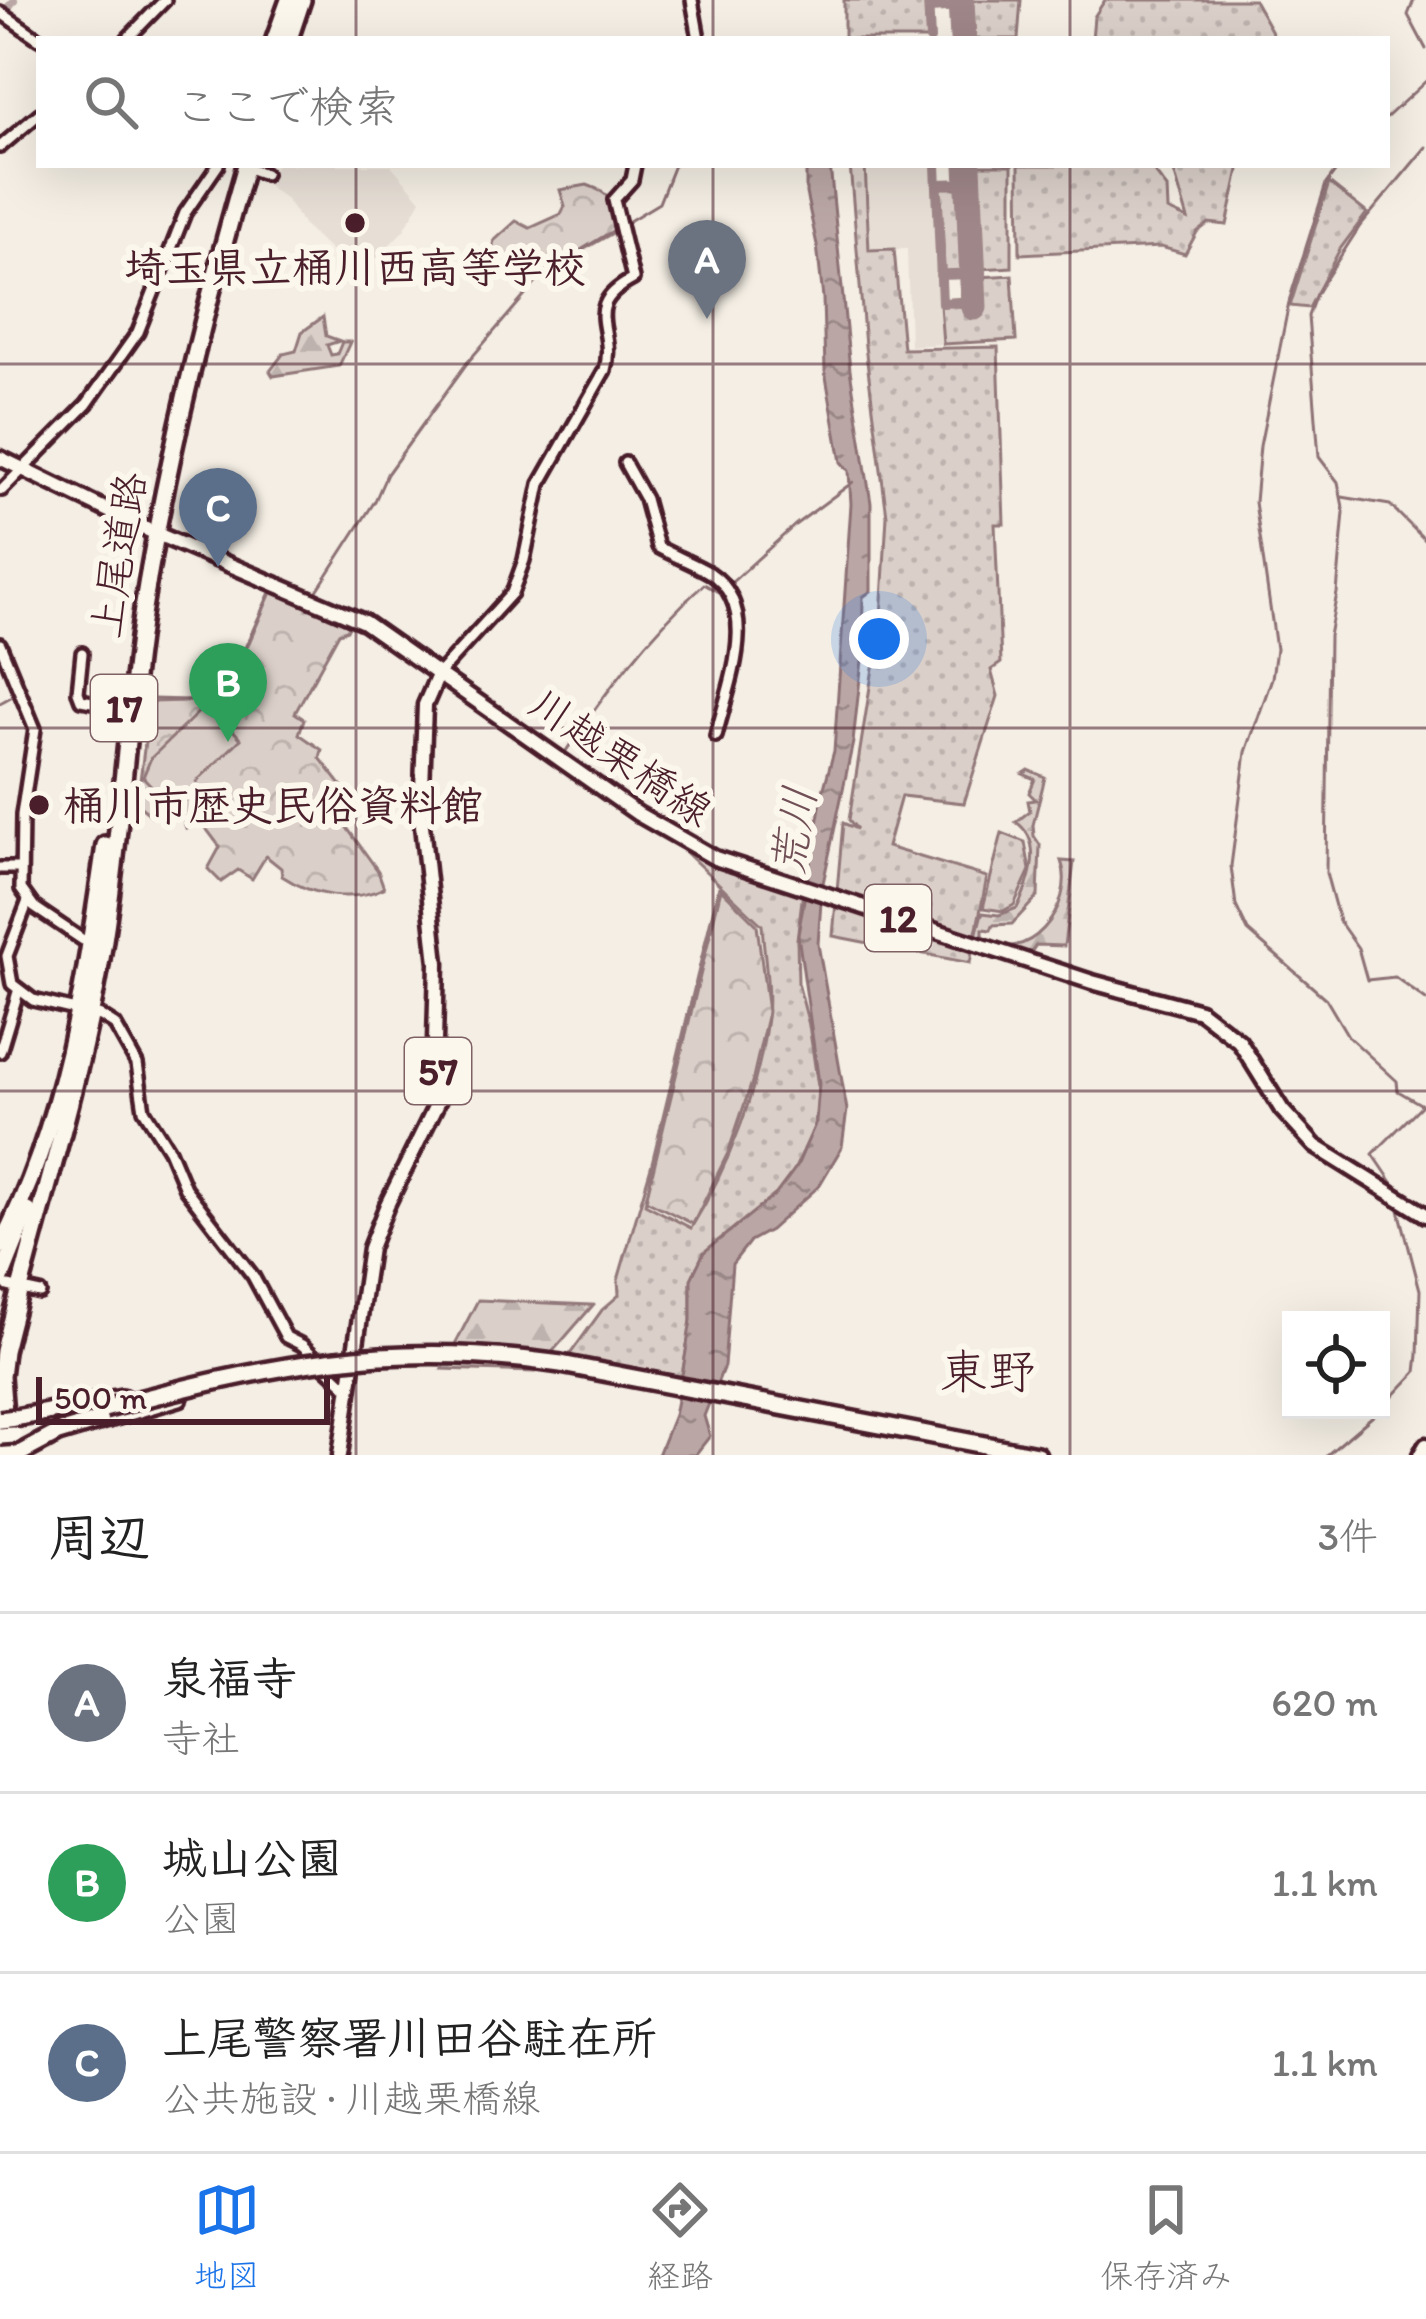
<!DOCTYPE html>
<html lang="ja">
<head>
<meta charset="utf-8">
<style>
  body { margin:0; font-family:Itim,"Klee One",sans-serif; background:#f6f6f6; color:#222 }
  .controls { position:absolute; right:36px; bottom:36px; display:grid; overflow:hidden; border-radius:0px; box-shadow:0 12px 48px #0002 }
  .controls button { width:108px; height:108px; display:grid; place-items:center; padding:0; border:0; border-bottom:3px solid #e0e0e0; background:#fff; color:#222; font:60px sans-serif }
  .scale { position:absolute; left:36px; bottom:30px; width:294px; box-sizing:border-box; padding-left:12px; border:6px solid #4a1f2b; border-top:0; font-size:33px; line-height:42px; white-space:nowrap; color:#4a1f2b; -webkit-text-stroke:9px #fbf7ec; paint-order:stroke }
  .you { position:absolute; left:879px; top:639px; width:42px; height:42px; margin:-30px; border:9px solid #fff; border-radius:50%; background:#1a73e8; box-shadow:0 0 0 18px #1a73e833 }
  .badge { display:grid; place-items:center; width:78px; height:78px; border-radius:50%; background:#1a73e8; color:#fff; font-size:39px; font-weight:700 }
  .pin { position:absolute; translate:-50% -99px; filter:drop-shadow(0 3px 6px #0008) }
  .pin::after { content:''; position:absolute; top:63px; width:42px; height:36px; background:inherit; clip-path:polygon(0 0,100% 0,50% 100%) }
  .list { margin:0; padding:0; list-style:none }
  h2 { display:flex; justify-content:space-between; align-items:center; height:156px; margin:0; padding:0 48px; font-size:51px }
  h2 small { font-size:39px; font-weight:400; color:#767676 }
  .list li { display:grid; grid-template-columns:78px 1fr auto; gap:36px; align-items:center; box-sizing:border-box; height:180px; padding:0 48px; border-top:3px solid #e0e0e0 }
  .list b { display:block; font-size:45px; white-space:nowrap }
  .list p { margin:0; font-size:39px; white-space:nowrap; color:#767676 }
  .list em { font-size:39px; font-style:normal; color:#767676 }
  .icon { flex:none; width:66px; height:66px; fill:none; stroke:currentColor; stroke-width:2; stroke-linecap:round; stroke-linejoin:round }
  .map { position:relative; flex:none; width:1426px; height:1455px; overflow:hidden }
  .search { position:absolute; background:#fff; box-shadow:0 12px 48px #0002; left:36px; right:36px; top:36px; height:132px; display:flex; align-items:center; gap:30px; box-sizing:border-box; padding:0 42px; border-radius:0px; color:#767676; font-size:45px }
  .sheet { height:696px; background:#fff }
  nav { display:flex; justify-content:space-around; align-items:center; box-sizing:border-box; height:168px; border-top:3px solid #e0e0e0; background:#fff; font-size:33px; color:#767676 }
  nav a { display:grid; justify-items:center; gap:6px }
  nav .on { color:#1a73e8 }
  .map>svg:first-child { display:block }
</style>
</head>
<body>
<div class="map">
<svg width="1426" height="1455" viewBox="0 0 1426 1455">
  <defs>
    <pattern id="grass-dots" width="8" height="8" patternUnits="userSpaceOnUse" patternTransform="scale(3)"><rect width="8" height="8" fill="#dbd0c9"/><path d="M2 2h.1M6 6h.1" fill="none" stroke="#bdb2ad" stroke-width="1.8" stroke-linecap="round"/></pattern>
    <pattern id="forest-firs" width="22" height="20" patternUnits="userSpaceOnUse" patternTransform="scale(3)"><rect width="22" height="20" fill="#dbd0c9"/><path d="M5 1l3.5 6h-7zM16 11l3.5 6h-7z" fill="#bdb2ad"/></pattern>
    <pattern id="park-crowns" width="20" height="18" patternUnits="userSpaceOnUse" patternTransform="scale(3)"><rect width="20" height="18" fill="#dbd0c9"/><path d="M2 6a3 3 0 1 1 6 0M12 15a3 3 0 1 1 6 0" fill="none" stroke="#bdb2ad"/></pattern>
    <pattern id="water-ripples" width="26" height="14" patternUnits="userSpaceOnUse" patternTransform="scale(3)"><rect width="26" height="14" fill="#baa7a5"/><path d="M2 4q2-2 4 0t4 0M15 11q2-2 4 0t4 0" fill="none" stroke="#998787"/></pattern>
  </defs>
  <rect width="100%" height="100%" fill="#f4eee4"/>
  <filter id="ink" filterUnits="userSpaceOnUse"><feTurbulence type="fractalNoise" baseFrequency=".00833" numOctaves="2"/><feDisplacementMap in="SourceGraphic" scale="24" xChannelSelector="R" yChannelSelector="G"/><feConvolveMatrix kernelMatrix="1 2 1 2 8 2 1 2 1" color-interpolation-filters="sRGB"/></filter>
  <g filter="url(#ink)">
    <g fill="#e7dfd6">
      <polygon points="277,165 391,165 421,200 404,230 359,276 306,228 285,198 262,182"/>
      <polygon points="865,165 933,165 943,344 910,346 907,249 869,251"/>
    </g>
    <g fill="url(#grass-dots)" stroke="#92787a" stroke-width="3">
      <polygon points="844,0 925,0 927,39 844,39"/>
      <polygon points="968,0 1021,0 1018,39 970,39"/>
      <polygon points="1105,0 1254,0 1276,39 1092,39 1094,17"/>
      <polygon points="850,165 865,165 869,250 894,249 903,349 998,347 1004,524 995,524 1001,663 991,670 998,696 964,803 901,796 887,847 987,877 970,963 833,936 843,823 857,829 849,820 881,617 887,516 865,346"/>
      <polygon points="976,165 1012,165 1012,267 981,269"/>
      <polygon points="1019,165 1149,165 1167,188 1168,210 1188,219 1172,165 1240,165 1227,225 1209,223 1197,232 1185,254 1161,247 1020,254"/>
      <polygon points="1329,183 1367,213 1340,249 1309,308 1290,306"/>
      <polygon points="941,188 962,188 965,270 944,271"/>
      <polygon points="1012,275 1016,340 943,344 940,305 983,308 980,277"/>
      <polygon points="1002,833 1025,842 1030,870 1014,905 1003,911 983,908"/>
      <path d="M675,842L803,892L797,939L798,983L809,1025L818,1087L815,1126L788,1183L775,1198L703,1256L691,1283V1324L680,1386L568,1357L602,1310L619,1295L618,1280L651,1167L719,886L645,1204L691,1228C728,1168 759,1089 767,1018C770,988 764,955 762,925Z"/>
    </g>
    <g fill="url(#forest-firs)" stroke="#92787a" stroke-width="3">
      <polygon points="323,317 326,336 340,341 327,345 331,355 337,354 342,342 350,342 339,366 273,376 270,371 283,354 296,351 302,332"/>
      <path d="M1029,770L1045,777L1033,825L1034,836L1040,845L1038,896L1012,924L993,925L991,930L983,929V935C1024,973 1078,904 1061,861L1074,862L1064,946L1036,945L1028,957L975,940L982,913L999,915L1017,908C1030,882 1045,842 1016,822L1030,811L1028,801L1036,800L1029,793L1035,779L1023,774Z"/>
      <polygon points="478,1300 593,1305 535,1372 442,1369"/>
    </g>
    <g fill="url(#park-crowns)" stroke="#92787a" stroke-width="3">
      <path d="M587,185C611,193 615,203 623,227L546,271L534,284L503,252L495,259L491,253L494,241L516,221L530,228L561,214L565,206L560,190Z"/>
      <path d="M273,588L351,621L347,630L339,633L295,713L304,719L299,734L322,750L320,758L348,794L335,811L378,871L384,888C352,903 312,896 282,876L281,868L266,856L252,879L238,870L221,882L208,869L220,847L199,819L186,828L181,813L153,817L137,804L150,702L189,701L200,697L245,652Z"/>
      <polygon points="721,889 757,925 768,1012 752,1082 728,1153 693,1224 646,1200"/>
    </g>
    <polygon fill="#dbd0c9" stroke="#92787a" stroke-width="3" points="208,703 241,739 198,780 192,797 172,807 143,777 151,758"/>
    <polygon fill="url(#water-ripples)" stroke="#8d7174" stroke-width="3" points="806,165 830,165 850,370 871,503 871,591 863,597 862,660 853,742 822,888 818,944 847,1110 842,1147 819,1186 770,1230 750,1241 732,1264 724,1366 704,1416 710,1436 695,1455 658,1455 674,1415 683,1370 691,1320 691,1279 704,1252 776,1194 797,1166 816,1122 819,1083 798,935 822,795 834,751 851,504 849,471 841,462 825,371 823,298 817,245 806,193"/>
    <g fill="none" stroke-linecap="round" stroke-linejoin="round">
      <g stroke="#8d7174" stroke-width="3">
        <polyline points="1414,0 1408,15 1426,49"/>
        <polyline points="1387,117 1426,81"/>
        <polyline points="1426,147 1360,226 1316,294 1308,316 1319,457 1338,482 1344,512 1337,593 1329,636 1326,873 1339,921 1358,948 1367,980 1395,977 1426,1000"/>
        <polyline points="1340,165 1326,184 1290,298 1260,446 1255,502 1276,649 1272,678 1246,752 1231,866 1236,906 1248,931 1326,999 1348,1036 1397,1081 1398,1091 1422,1105 1373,1154 1398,1191"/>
        <polyline points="1342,497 1390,505 1426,541"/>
        <polyline points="290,597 308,605"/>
        <polyline points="313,597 375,501 387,474 467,363 546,271 659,203 674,165"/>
        <polyline points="152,699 189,700 199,696 243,652 271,590"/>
        <polyline points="0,703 18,693"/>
        <path d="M564,754C606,691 648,635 704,584L720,593L795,525L853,482"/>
        <polyline points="1381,1409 1416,1372 1418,1355 1420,1290 1398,1206"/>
        <polyline points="1327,1455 1380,1410"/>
      </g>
      <polyline stroke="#baa7a5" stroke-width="8" points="0,18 14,0"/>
      <g stroke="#9f8688" stroke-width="10">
        <polyline points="928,0 930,39"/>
        <polyline points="929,8 962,6"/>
        <polyline points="936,165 942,303 974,301"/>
        <polyline points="937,184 969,183"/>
        <polyline points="940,275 973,274"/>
      </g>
      <g stroke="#9f8688" stroke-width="27">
        <polyline points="961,0 963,39"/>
        <polyline points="968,165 974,307"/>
      </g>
      <g stroke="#4a1f2b" stroke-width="18">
        <g id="secondary">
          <polyline points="692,0 699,39"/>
          <polyline points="0,12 39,39"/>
          <polyline points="127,39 165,0"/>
          <polyline points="0,147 39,114"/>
          <polyline points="245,167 265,174"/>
          <path d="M625,463L645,499L658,547C674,556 693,563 710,573C763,608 727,688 716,736"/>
          <polyline points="2,490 87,404 138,332 185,213 218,165"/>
          <polyline points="0,644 35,729 22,815 21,889 34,907 83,940"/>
          <polyline points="82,653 78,692 81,700 131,709"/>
          <path d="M439,673L512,593L524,560L540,484L605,370C617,328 579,308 633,279L614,200L632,180L635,165"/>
          <polyline points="0,868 20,868"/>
          <polyline points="28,901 7,956 12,984 33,1000 101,1016 115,1025 137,1064 144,1110 169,1150 185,1188 253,1276 286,1337 302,1345 350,1390"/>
          <polyline points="0,1052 18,992"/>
          <polyline points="8,1286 40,1293"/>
        </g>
      </g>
      <g stroke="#4a1f2b" stroke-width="21">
        <g id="primary">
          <polyline points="0,458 150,531 364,622 638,814 715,858 1092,982 1200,1011 1239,1041 1282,1110 1315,1146 1426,1215"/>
          <polyline points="340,1455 370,1248 387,1205 440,1097 435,1041 437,963 421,816 425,705 439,673"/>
          <polyline points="1420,1455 1426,1445"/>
        </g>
      </g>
      <g stroke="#4a1f2b" stroke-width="24">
        <g id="highway">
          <polyline points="275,39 289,0"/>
          <polyline points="289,39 302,0"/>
          <path d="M0,1246C65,1122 85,983 105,845"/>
          <polyline points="0,1281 28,1211"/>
          <polyline points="561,1364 1037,1455"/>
          <polyline points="15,1418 122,1398"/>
          <path d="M7,1455L1,1376L4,1351C35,1224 76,1099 99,971C120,851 125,729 143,609C167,458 204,311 246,165"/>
          <polyline points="17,1455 58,1433 179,1397"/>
        </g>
      </g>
      <use href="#secondary" stroke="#fbf7ec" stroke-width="9"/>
      <use href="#primary" stroke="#fbf7ec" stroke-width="12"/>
      <use href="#highway" stroke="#fbf7ec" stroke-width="15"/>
      <g stroke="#4a1f2b" stroke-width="24" stroke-linecap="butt">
        <g id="highway-bridge">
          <path d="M104,1409C269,1365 389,1339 561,1364"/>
          <polyline points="0,1420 15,1418"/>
          <polyline points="0,1436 14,1435"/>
        </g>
      </g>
      <use href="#highway-bridge" stroke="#fbf7ec" stroke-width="15"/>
    </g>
  </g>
  <path fill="none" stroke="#4a1f2b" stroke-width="3" stroke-opacity="0.55" d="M356,0V39M713,0V39M1070,0V39M356,165V1455M713,165V1455M1070,165V1455M0,364H1426M0,728H1426M0,1091H1426"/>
  <g fill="#4a1f2b" stroke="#fbf7ec" stroke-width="4.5">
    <circle cx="355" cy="223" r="12"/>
    <circle cx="39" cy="805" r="12"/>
  </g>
  <g text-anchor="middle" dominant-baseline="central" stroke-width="12" stroke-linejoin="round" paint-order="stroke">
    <g fill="#fbf7ec" stroke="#7f6065" stroke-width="3">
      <rect x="91" y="675" width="66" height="66" rx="9"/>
      <rect x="865" y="885" width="66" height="66" rx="9"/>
      <rect x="405" y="1038" width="66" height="66" rx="9"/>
    </g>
    <g font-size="39" font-weight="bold" fill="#4a1f2b">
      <text x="124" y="708">17</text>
      <text x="898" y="918">12</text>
      <text x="438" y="1071">57</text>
    </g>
    <g font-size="42" font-weight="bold" fill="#4a1f2b" stroke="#fbf7ec">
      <text x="355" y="267">埼玉県立桶川西高等学校</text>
      <text x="63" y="805" text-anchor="start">桶川市歴史民俗資料館</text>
    </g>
    <g font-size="42" fill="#4a1f2b" stroke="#fbf7ec">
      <text transform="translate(118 555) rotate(-81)">上尾道路</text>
      <text transform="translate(621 757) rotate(34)">川越栗橋線</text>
    </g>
    <g font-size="45" font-style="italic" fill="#714f56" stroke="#fbf7ec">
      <text transform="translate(793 831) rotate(-81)">荒川</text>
    </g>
    <g font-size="48" fill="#4a1f2b" stroke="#fbf7ec">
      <text x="988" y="1371">東野</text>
    </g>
  </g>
</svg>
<div class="controls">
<button><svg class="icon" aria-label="locate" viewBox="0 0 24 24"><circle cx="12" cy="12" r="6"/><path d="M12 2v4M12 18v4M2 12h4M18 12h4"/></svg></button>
</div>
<div class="scale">500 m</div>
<div class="you"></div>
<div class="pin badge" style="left:707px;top:319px;background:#6b7280">A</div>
<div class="pin badge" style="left:228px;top:742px;background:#2e9e5b">B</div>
<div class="pin badge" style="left:218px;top:567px;background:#5c6f8a">C</div>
<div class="search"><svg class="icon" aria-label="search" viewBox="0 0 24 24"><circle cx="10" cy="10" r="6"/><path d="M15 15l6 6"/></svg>ここで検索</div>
</div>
<section class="sheet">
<h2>周辺<small>3件</small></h2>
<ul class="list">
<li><span class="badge" style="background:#6b7280">A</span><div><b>泉福寺</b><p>寺社</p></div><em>620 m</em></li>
<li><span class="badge" style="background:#2e9e5b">B</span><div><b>城山公園</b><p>公園</p></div><em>1.1 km</em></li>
<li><span class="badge" style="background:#5c6f8a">C</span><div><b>上尾警察署川田谷駐在所</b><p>公共施設 · 川越栗橋線</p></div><em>1.1 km</em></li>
</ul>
</section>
<nav>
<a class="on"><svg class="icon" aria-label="map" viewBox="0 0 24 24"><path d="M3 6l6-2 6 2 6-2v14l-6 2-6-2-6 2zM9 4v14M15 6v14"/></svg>地図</a>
<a><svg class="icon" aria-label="directions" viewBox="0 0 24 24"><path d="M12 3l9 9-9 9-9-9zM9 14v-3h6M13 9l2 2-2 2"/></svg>経路</a>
<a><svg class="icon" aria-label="saved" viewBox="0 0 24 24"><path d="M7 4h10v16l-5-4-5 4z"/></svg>保存済み</a>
</nav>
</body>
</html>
